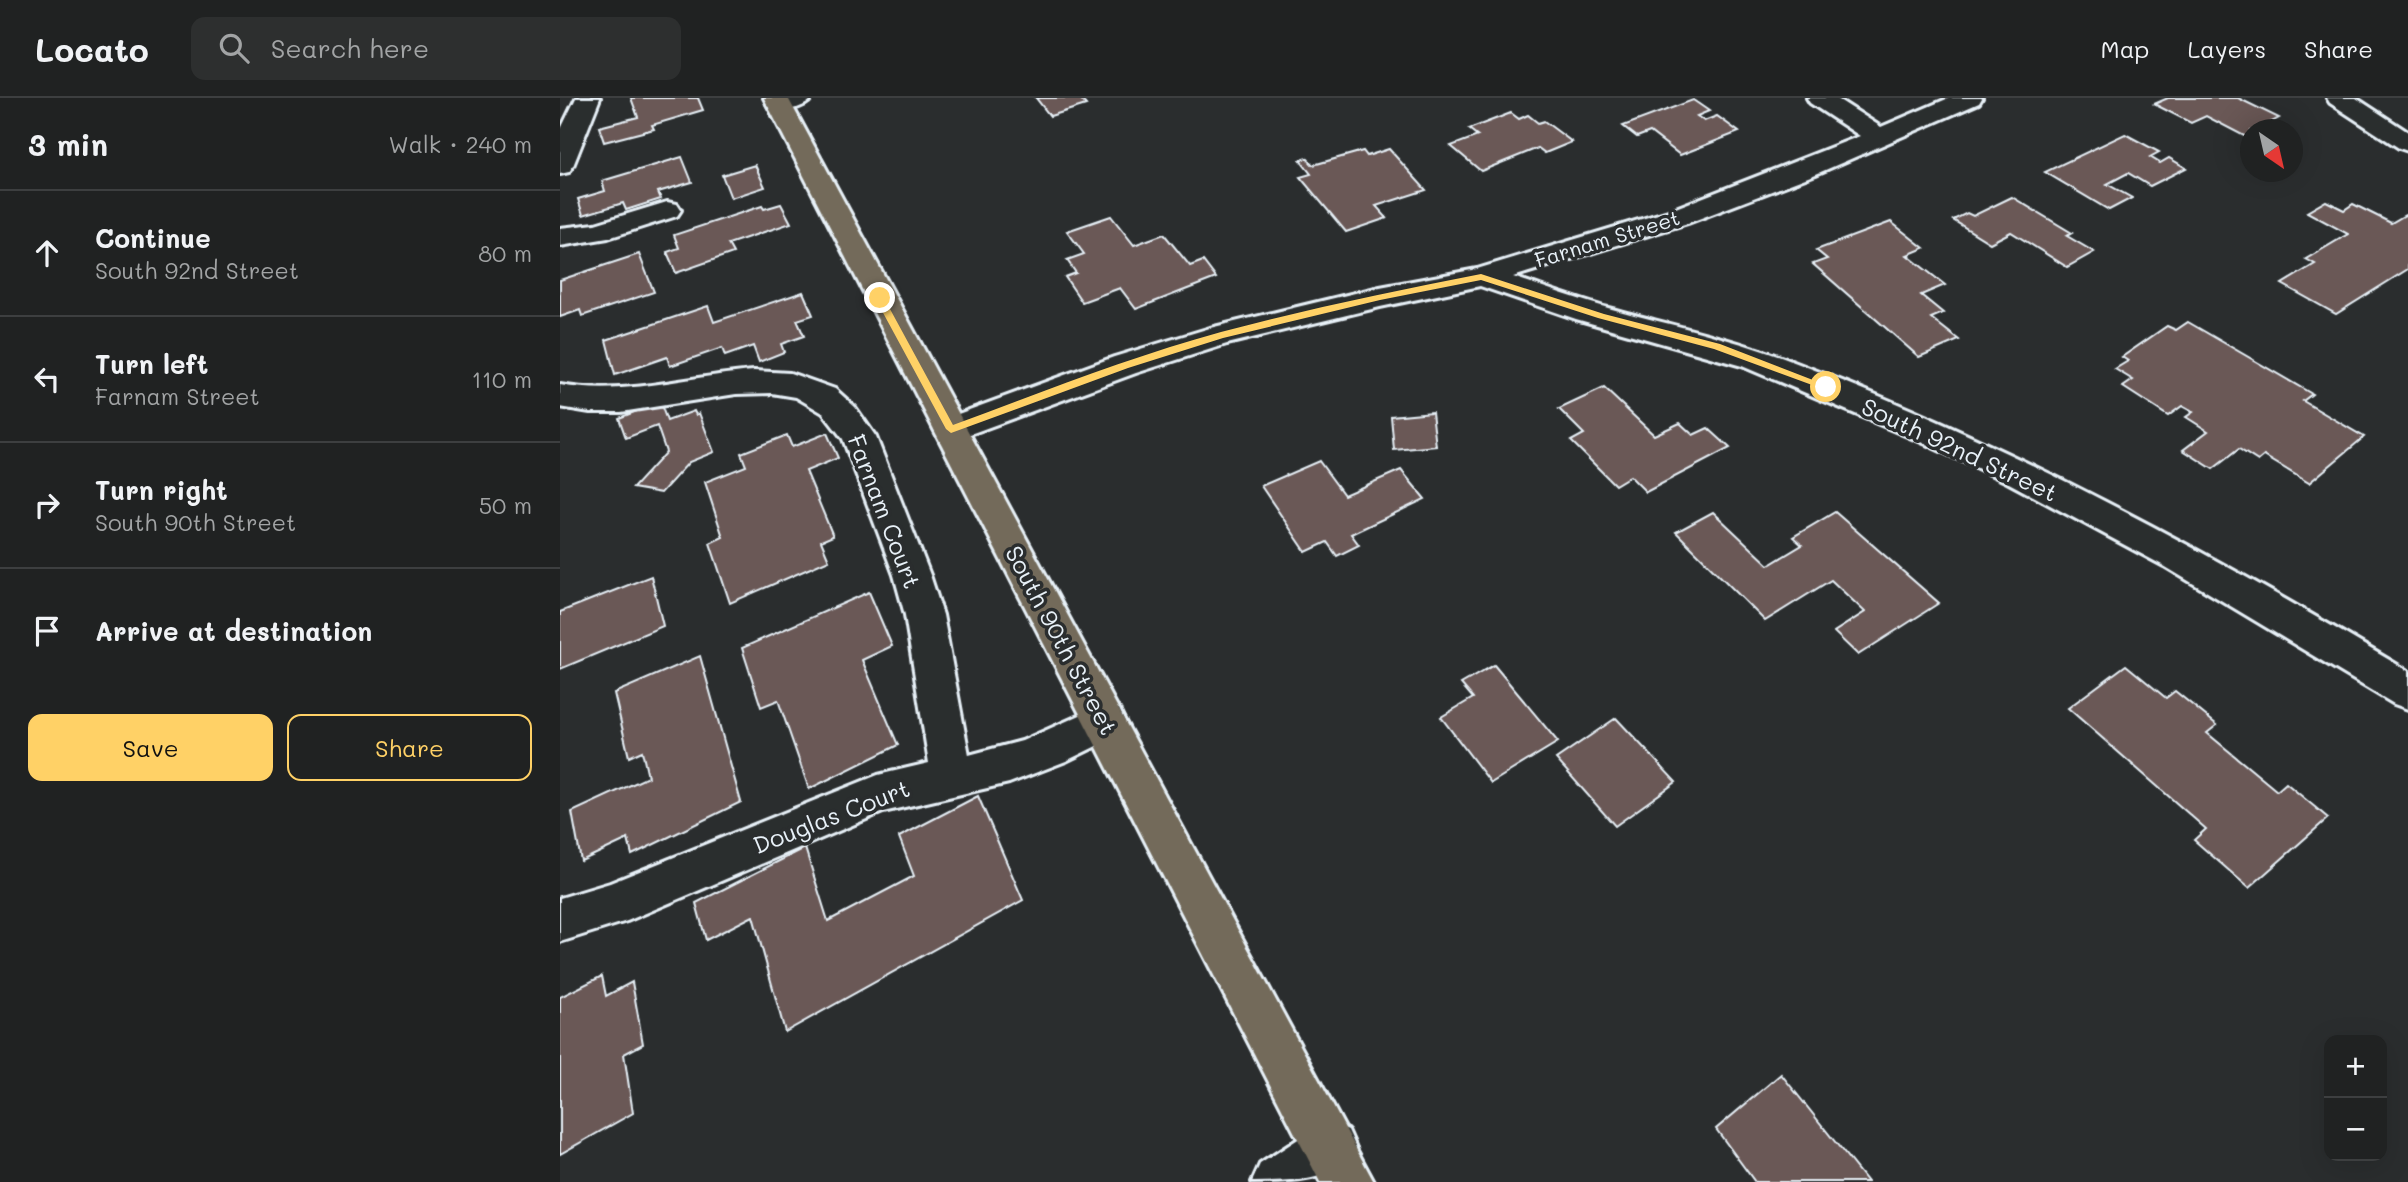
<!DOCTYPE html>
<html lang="en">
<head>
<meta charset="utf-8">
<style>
  body { margin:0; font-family:Mali,sans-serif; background:#2d2f2f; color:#f1f3f6 }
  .controls { position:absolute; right:21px; bottom:21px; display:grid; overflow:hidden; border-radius:14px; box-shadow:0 7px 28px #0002 }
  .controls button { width:63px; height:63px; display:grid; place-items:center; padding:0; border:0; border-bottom:2px solid #3d3f40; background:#202222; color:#f1f3f6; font:35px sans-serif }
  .compass { position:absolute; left:1680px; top:21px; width:63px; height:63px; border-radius:50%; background:#202222; box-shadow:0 7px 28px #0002; rotate:146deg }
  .stop { position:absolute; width:21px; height:21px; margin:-16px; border:5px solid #ffd166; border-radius:50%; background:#fff }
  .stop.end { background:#ffd166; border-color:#fff; box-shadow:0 2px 7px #0008 }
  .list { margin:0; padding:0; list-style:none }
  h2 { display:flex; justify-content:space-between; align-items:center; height:91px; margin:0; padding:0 28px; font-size:30px }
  h2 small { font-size:23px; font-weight:400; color:#a2a4a5 }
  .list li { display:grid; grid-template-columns:46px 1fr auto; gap:21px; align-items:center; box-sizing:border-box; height:126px; padding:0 28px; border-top:2px solid #3d3f40 }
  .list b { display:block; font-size:26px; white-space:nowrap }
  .list p { margin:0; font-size:23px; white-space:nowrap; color:#a2a4a5 }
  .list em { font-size:23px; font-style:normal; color:#a2a4a5 }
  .actions { display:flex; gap:14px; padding:21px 28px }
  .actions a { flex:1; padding:16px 0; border:2px solid #ffd166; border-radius:14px; text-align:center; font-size:24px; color:#ffd166 }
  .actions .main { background:#ffd166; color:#111 }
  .icon { flex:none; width:38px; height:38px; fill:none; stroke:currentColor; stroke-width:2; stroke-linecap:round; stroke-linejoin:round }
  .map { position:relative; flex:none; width:1848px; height:1084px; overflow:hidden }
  header { display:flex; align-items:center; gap:42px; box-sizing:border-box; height:98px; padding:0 35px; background:#202222; border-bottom:2px solid #3d3f40 }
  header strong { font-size:33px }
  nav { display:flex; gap:38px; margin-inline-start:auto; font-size:24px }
  .search { width:490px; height:63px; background:#2d2f2f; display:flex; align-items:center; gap:18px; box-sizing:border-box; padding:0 24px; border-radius:14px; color:#a2a4a5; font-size:26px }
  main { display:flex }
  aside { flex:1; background:#202222 }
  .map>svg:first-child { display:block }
</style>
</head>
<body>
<header>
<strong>Locato</strong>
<div class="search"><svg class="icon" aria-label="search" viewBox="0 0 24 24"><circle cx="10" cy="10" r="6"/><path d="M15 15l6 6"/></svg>Search here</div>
<nav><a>Map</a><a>Layers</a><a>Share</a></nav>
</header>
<main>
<aside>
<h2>3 min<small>Walk · 240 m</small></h2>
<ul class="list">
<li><svg class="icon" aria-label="ahead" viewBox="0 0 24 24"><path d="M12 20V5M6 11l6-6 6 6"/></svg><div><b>Continue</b><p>South 92nd Street</p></div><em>80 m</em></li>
<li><svg class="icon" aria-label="left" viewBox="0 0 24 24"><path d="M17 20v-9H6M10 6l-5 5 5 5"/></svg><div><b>Turn left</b><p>Farnam Street</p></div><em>110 m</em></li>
<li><svg class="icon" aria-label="right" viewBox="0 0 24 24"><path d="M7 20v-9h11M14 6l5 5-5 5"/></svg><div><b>Turn right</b><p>South 90th Street</p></div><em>50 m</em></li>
<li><svg class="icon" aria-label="arrive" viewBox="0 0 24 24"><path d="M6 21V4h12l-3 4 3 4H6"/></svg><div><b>Arrive at destination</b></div></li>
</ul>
<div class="actions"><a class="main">Save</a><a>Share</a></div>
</aside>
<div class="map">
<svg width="1848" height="1084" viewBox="0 0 1848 1084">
  <rect width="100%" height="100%" fill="#2a2d2e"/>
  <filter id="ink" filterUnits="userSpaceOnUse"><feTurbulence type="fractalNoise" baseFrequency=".0143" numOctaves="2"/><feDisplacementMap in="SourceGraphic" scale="14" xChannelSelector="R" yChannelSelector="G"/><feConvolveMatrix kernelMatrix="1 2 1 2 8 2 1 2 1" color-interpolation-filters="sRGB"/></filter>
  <g filter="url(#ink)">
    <g fill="#6b5957" stroke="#e8f1f8" stroke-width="2">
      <polygon points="71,0 138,0 143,12 92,27 94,31 44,44 39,29 78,19"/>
      <polygon points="476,0 520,0 526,7 490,18"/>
      <polygon points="1608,0 1678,0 1719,20 1710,25 1717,28 1709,32 1690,32 1690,41 1646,18 1631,25 1594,6"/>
      <polygon points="1133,2 1149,13 1137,18 1144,23 1157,18 1179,34 1120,57 1090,34 1077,39 1063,28"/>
      <polygon points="951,15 959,21 968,17 978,25 984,23 1012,44 985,55 978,50 921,73 891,48 918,38 909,31"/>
      <polygon points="1565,36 1599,54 1590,59 1600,65 1609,60 1626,70 1590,88 1568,75 1547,86 1572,100 1549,112 1485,74"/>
      <polygon points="829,51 866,92 816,108 827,120 786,134 740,79 751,76 740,62 747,60 753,67 803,53 807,58"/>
      <polygon points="122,59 132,84 98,94 101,101 66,112 63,105 23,117 18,101 45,93 42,83"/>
      <polygon points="195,67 205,89 171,100 162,77"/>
      <polygon points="1452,99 1512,135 1507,138 1534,154 1507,169 1451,134 1430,145 1393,122 1407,115 1413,118"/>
      <polygon points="1766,103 1784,112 1793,106 1831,125 1845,117 1848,118 1848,171 1776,216 1722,186 1755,166 1746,161 1788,136 1747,114"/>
      <polygon points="221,106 231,125 168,146 173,155 116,175 107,154 119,150 114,137 202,108 204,111"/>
      <polygon points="551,118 574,147 604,136 630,168 643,163 656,180 576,211 560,190 522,204 505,179 516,175 507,162 524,156 507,133"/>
      <polygon points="1331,124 1364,150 1347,157 1385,187 1361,197 1383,215 1371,220 1399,242 1359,259 1253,166 1267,161 1256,152"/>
      <polygon points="79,156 94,194 22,218 20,212 0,219 0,182"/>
      <polygon points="243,194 253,217 237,222 244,238 221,246 224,254 199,264 193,248 165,258 162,250 110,268 107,259 55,277 46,242 148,208 154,224"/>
      <polygon points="1628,224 1752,296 1743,303 1804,339 1749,385 1704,358 1698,363 1679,351 1653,371 1623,352 1648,333 1626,319 1633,314 1622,308 1608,318 1563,289 1573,282 1555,271 1568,263 1562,259 1607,228 1616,232"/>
      <polygon points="1044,290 1094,337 1120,325 1133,337 1148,330 1170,350 1086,394 1070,378 1055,387 1011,343 1024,336 999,311"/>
      <polygon points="100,304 107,323 134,313 136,317 139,315 154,354 129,364 101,395 73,390 106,354 97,328 66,340 59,320"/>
      <polygon points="872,314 876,348 834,352 831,318"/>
      <polygon points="267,335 278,360 246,373 273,438 261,443 269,462 170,505 150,445 163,439 145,384 186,368 181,355 227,337 232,349"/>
      <polygon points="759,363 784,397 841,372 865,401 791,436 799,447 777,458 767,444 746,454 701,388"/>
      <polygon points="1153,414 1209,467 1242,447 1233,439 1275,414 1379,505 1298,557 1274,534 1305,514 1271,482 1205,523 1116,434"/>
      <polygon points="91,478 103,528 0,571 0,514"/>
      <polygon points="309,494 332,548 302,562 338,647 249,691 218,602 201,609 182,550"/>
      <polygon points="140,558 181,704 72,757 68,741 21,763 12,714 88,679 82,653 69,659 54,595"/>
      <polygon points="934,567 998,644 931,685 881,619 913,600 901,586"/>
      <polygon points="1566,567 1606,600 1615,593 1657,627 1647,635 1717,693 1726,685 1768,720 1689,790 1634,742 1646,731 1508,610"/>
      <polygon points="1056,620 1116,684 1055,728 996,661"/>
      <polygon points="418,698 463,802 225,934 193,818 146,842 136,805 245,750 268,823 354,778 339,739"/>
      <polygon points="42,878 46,898 72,884 83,946 64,956 73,1015 0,1056 0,899"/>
      <polygon points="1221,976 1307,1084 1195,1084 1156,1031"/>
    </g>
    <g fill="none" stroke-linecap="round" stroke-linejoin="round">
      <g stroke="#e8f1f8" stroke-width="6">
        <g id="minor">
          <polygon points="16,0 40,0 13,68 9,74 0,76 0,33"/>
          <path d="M213,0H252C245,11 223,14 210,11L207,6Z"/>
          <path d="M1247,0H1276L1321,29L1389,0H1422L1419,5L1256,76L1128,125L953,179C984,189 1016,201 1048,210C1107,226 1168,239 1226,261C1444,343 1649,454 1848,573V611L1834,606L1604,468L1447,384L1366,346L1182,268L1016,221L920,188L820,209L667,246L576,275L391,343L379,339L374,331L379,323L554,259L650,230L820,189L917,171L1108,113L1300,38L1250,5Z"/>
          <polygon points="1767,0 1796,0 1848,34 1848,53 1839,50 1770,5"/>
          <polygon points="107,104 117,106 121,112 117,118 48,140 0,148 0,130 35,126"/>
          <path d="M194,273L230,275L275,291L295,309L316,339L370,477L383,517L409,657L462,643L545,606L559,611L565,624L559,637L506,663L449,685L323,714L67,823L0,844V800L50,785L318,677L369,665L345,517L334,477L283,341L263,315L236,299L212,295L176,296L61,314H30L0,309V287C66,299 128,278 194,273Z"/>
          <path d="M770,1024L788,1032L796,1050C777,1084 734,1084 692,1084L700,1066L752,1032Z"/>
        </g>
      </g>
      <g stroke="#e8f1f8" stroke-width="6">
        <polygon id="major" points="204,0 228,0 814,1084 760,1084"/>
      </g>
      <use href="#minor" fill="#2a2d2e" fill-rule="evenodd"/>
      <use href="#major" fill="#736b5a" fill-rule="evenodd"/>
    </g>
  </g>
  <path fill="#ffd166" d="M921,176L1044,216L1160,246L1271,289L1263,291L1154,251L1038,220L921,182L820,202L663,240L568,270L391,335L386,331L315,200L320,197L324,200L393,327C482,294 570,259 661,234C747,211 834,193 921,176Z"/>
  <g text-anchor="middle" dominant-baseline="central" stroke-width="7" stroke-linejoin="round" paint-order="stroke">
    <g font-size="21" fill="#e8f1f8" stroke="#2a2d2e">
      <text transform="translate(1047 140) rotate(-17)">Farnam Street</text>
    </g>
    <g font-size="24" fill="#e8f1f8" stroke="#2a2d2e">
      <text transform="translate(1400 351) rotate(25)">South 92nd Street</text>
      <text transform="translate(325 413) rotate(69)">Farnam Court</text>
      <text transform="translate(502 542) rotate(62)">South 90th Street</text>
      <text transform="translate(271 718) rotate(-21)">Douglas Court</text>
    </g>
  </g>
</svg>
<div class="controls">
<button>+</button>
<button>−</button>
</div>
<svg class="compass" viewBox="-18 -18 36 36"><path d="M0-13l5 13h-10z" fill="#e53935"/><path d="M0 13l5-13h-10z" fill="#a2a4a5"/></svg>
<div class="stop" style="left:1266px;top:289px"></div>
<div class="stop end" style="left:320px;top:200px"></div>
</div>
</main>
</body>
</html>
